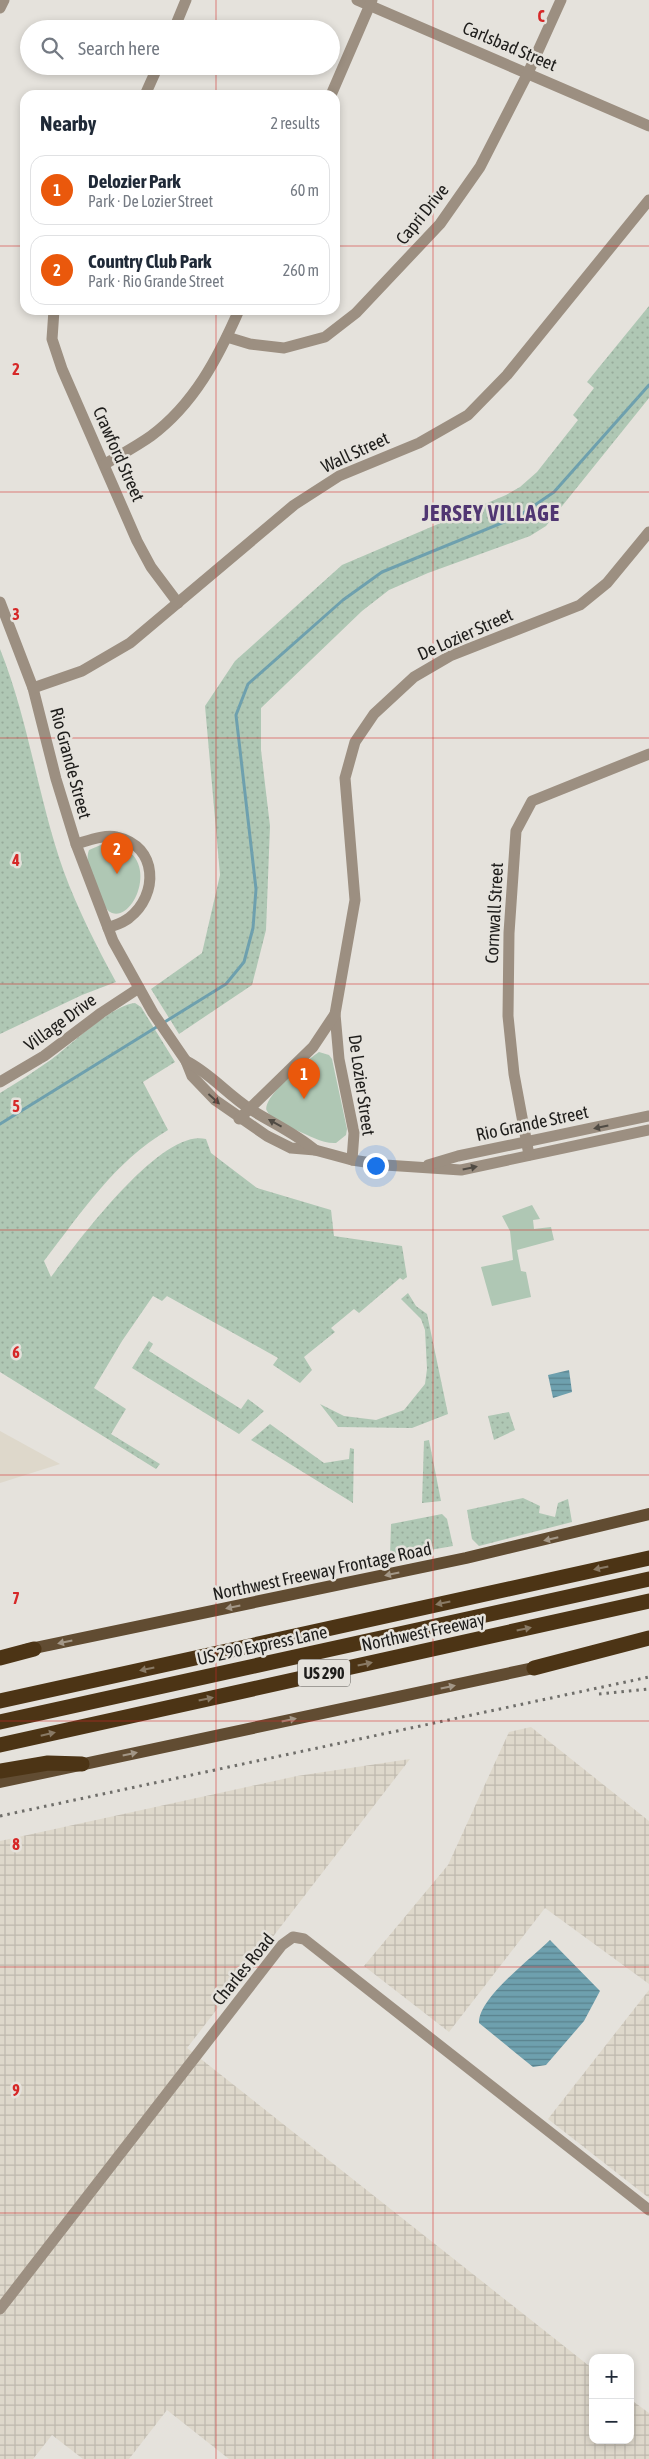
<!DOCTYPE html>
<html lang="en">
<head>
<meta charset="utf-8">
<style>
  body { margin:0; font-family:"Asap Condensed",sans-serif; background:#f6f6f7; color:#1f2937 }
  .controls { position:absolute; right:15px; bottom:15px; display:grid; overflow:hidden; border-radius:10px; box-shadow:0 2px 8px #0003 }
  .controls button { width:45px; height:45px; display:grid; place-items:center; padding:0; border:0; border-bottom:1px solid #e0e1e3; background:#fff; color:#1f2937; font:25px sans-serif }
  .you { position:absolute; left:375px; top:1165px; width:18px; height:18px; margin:-12px; border:4px solid #fff; border-radius:50%; background:#1a73e8; box-shadow:0 0 0 8px #1a73e833 }
  .badge { display:grid; place-items:center; width:32px; height:32px; border-radius:50%; background:#ea580c; color:#fff; font-size:16px; font-weight:700 }
  .pin { position:absolute; translate:-50% -41px; filter:drop-shadow(0 1px 2px #0008) }
  .pin::after { content:''; position:absolute; top:26px; width:18px; height:15px; background:inherit; clip-path:polygon(0 0,100% 0,50% 100%) }
  .list { margin:0; padding:0; list-style:none }
  h2 { display:flex; justify-content:space-between; align-items:center; height:65px; margin:0; padding:0 20px; font-size:21px }
  h2 small { font-size:16px; font-weight:400; color:#747a83 }
  .list li { display:grid; grid-template-columns:32px 1fr auto; gap:15px; align-items:center; box-sizing:border-box; height:70px; margin:0 10px 10px; padding:0 10px; border:1px solid #e0e1e3; border-radius:15px }
  .list b { display:block; font-size:19px; white-space:nowrap }
  .list p { margin:0; font-size:16px; white-space:nowrap; color:#747a83 }
  .list em { font-size:16px; font-style:normal; color:#747a83 }
  .icon { flex:none; width:28px; height:28px; fill:none; stroke:currentColor; stroke-width:2; stroke-linecap:round; stroke-linejoin:round }
  .map { position:relative; flex:none; width:649px; height:2459px; overflow:hidden }
  .search { position:absolute; background:#fff; box-shadow:0 2px 8px #0003; left:20px; top:20px; width:320px; height:55px; display:flex; align-items:center; gap:12px; box-sizing:border-box; padding:0 18px; border-radius:28px; color:#747a83; font-size:19px }
  .panel { position:absolute; background:#fff; box-shadow:0 2px 8px #0003; left:20px; top:90px; width:320px; height:225px; border-radius:15px }
  .map>svg:first-child { display:block }
</style>
</head>
<body>
<div class="map">
<svg width="649" height="2459" viewBox="0 0 649 2459">
  <defs>
    <pattern id="industrial-grid" width="8" height="8" patternUnits="userSpaceOnUse" patternTransform="scale(1.25)"><rect width="8" height="8" fill="#ded8cb"/><path d="M0 4h8M4 0v8" fill="none" stroke="#beb9ae"/></pattern>
    <pattern id="grass-dots" width="8" height="8" patternUnits="userSpaceOnUse" patternTransform="scale(1.25)"><rect width="8" height="8" fill="#afc7b4"/><path d="M2 2h.1M6 6h.1" fill="none" stroke="#96aa9a" stroke-width="1.8" stroke-linecap="round"/></pattern>
    <pattern id="water-rules" width="6" height="5" patternUnits="userSpaceOnUse" patternTransform="scale(1.25)"><rect width="6" height="5" fill="#6ea0ae"/><path d="M0 2.5h6" fill="none" stroke="#5a828d"/></pattern>
  </defs>
  <rect width="100%" height="100%" fill="#e5e2dc"/>
  <polygon fill="#ded8cb" points="0,1431 60,1464 0,1483"/>
  <g fill="url(#industrial-grid)">
    <polygon points="531,1727 649,1821 649,1984 545,1908 449,2032 364,1966 448,1865 509,1732"/>
    <polygon points="410,1759 187,2048 593,2369 593,2440 630,2440 630,2399 649,2413 649,2459 229,2459 167,2410 129,2459 83,2459 52,2435 33,2459 0,2459 0,1841 297,1776"/>
    <polygon points="649,1990 649,2198 548,2119"/>
  </g>
  <g fill="url(#grass-dots)">
    <polygon points="649,306 649,398 546,526 530,536 428,573 389,590 362,611 261,708 261,750 270,826 266,930 252,985 179,1034 151,989 202,953 220,875 205,706 235,661 342,565 506,495 520,487 537,472 578,420 573,415 594,388 587,382"/>
    <path d="M0,649C29,721 38,799 64,872C78,910 97,947 116,982L82,995L0,1034Z"/>
    <path d="M135,1003L141,1007L175,1062L143,1082L168,1130C114,1162 82,1212 44,1261L51,1277C76,1244 161,1127 206,1139L211,1153L257,1188L331,1210L334,1236L402,1246L407,1277L403,1280L400,1278L359,1313L354,1309L331,1328L335,1332L304,1357L312,1370L300,1383L273,1365L278,1358L167,1296L162,1301L153,1296L122,1341L94,1388L126,1409L111,1434L160,1464L156,1469L0,1372V1093C18,1082 35,1071 52,1059C72,1044 112,1005 135,1003Z"/>
    <polygon points="408,1293 416,1306 427,1314 448,1414 412,1428 338,1427 320,1404 344,1416 376,1420 404,1410 425,1384 427,1369 425,1330 421,1319 401,1299"/>
    <polygon points="149,1341 153,1344 149,1351 241,1409 248,1399 264,1411 239,1434 132,1368"/>
    <polygon points="509,1412 515,1430 494,1440 488,1416"/>
    <polygon points="270,1424 324,1463 349,1459 350,1448 354,1449 353,1503 251,1440"/>
    <polygon points="429,1440 441,1501 422,1503 424,1441"/>
    <polygon points="523,1498 540,1506 539,1513 555,1517 558,1503 568,1499 572,1522 479,1546 472,1539 467,1510"/>
    <polygon points="442,1514 447,1519 453,1546 390,1557 391,1524"/>
  </g>
  <g fill="#afc7b4">
    <path d="M103,844C165,845 137,922 112,913C104,910 101,897 99,890C94,878 84,863 89,850Z"/>
    <path d="M319,1052L329,1055L332,1059L347,1129L346,1135L336,1143C323,1144 308,1135 296,1130C287,1126 271,1120 267,1111C261,1098 308,1059 319,1052Z"/>
    <polygon points="532,1205 540,1219 533,1220 534,1229 551,1227 554,1240 517,1250 521,1271 526,1272 531,1297 492,1306 481,1267 513,1260 510,1231 502,1216"/>
  </g>
  <g fill="url(#water-rules)">
    <polygon points="569,1370 572,1392 553,1398 548,1375"/>
    <path d="M550,1940L600,1991L584,2021L546,2065L533,2067L479,2023C478,1998 532,1958 550,1940Z"/>
  </g>
  <g fill="none" stroke-linecap="round" stroke-linejoin="round">
    <polyline stroke="#6ea0ae" stroke-width="3" points="0,1124 226,984 244,962 253,928 256,889 236,715 248,684 343,600 382,572 519,516 554,492 649,385"/>
    <g stroke="#9c8f81" stroke-width="11">
      <polyline points="357,0 649,126"/>
      <polyline points="0,8 4,0"/>
      <polyline points="174,29 186,0"/>
      <polyline points="145,95 158,66"/>
      <polyline points="331,95 372,0"/>
      <polyline points="54,310 52,339 62,369 137,541 151,567 178,603"/>
      <polyline points="227,337 250,344 284,348 325,337 356,313 440,224 480,167 528,73 561,0"/>
      <path d="M105,464C120,455 137,446 151,436C194,404 218,358 239,310"/>
      <polyline points="0,602 33,688 56,779 76,844 113,941 153,1013 186,1061 192,1076 215,1100 267,1136 291,1148 315,1150 352,1160 385,1165 461,1170 649,1130"/>
      <polyline points="33,688 82,671 130,643 294,505 339,476 419,443 468,415 507,375 649,200"/>
      <path d="M76,844C87,841 105,834 117,837C158,846 159,895 129,918C123,923 115,925 108,928"/>
      <polyline points="335,1014 339,1059 354,1133 352,1160"/>
      <path d="M186,1061C210,1073 227,1094 250,1109C272,1123 295,1133 315,1150"/>
      <polyline points="0,1082 44,1056 101,1013 139,988"/>
      <polyline points="239,1119 313,1047 335,1014 355,900 345,778 355,742 374,714 414,677 450,656 580,605 607,583 649,532"/>
      <polyline points="529,1155 514,1074 508,1016 509,933 516,831 532,801 649,754"/>
      <polyline points="428,1165 458,1156 649,1116"/>
      <polyline points="0,2309 282,1945 293,1937 304,1939 649,2210"/>
    </g>
    <g stroke="#614c32" stroke-width="12">
      <polyline points="25,1650 466,1558 649,1514"/>
      <polyline points="0,1782 543,1666"/>
    </g>
    <g stroke="#4c3415" stroke-width="15">
      <polyline points="0,1658 34,1649"/>
      <polyline points="534,1668 649,1638"/>
      <polyline points="0,1701 649,1558"/>
      <polyline points="0,1722 649,1579"/>
      <polyline points="0,1745 649,1601"/>
      <polyline points="0,1771 48,1763 82,1764"/>
    </g>
    <g stroke="#6f6e6a" stroke-width="3" stroke-dasharray="2.5 5" stroke-linecap="butt">
      <polyline points="599,1694 649,1689"/>
      <polyline points="0,1816 649,1677"/>
    </g>
  </g>
  <defs><path id="oneway-solid" d="M-6-.8H1V-3.2L6.5 0L1 3.2V.8H-6Z" transform="scale(1.25)"/></defs>
  <g fill="#504b44">
    <use href="#oneway-solid" transform="translate(214 1099) rotate(42)"/>
    <use href="#oneway-solid" transform="translate(275 1123) rotate(-151)"/>
    <use href="#oneway-solid" transform="translate(601 1127) rotate(168)"/>
    <use href="#oneway-solid" transform="translate(470 1168) rotate(-12)"/>
  </g>
  <g fill="#a39787">
    <use href="#oneway-solid" transform="translate(551 1539) rotate(167)"/>
    <use href="#oneway-solid" transform="translate(392 1574) rotate(168)"/>
    <use href="#oneway-solid" transform="translate(233 1607) rotate(168)"/>
    <use href="#oneway-solid" transform="translate(65 1642) rotate(168)"/>
    <use href="#oneway-solid" transform="translate(448 1687) rotate(-12)"/>
    <use href="#oneway-solid" transform="translate(289 1720) rotate(-12)"/>
    <use href="#oneway-solid" transform="translate(130 1754) rotate(-12)"/>
  </g>
  <g fill="#897a65">
    <use href="#oneway-solid" transform="translate(601 1568) rotate(168)"/>
    <use href="#oneway-solid" transform="translate(443 1603) rotate(168)"/>
    <use href="#oneway-solid" transform="translate(524 1629) rotate(-12)"/>
    <use href="#oneway-solid" transform="translate(365 1664) rotate(-12)"/>
    <use href="#oneway-solid" transform="translate(147 1669) rotate(168)"/>
    <use href="#oneway-solid" transform="translate(206 1699) rotate(-12)"/>
    <use href="#oneway-solid" transform="translate(48 1734) rotate(-13)"/>
  </g>
  <path fill="none" stroke="#d62828" stroke-width="1" stroke-opacity="0.55" d="M216,0V29M433,0V2459M216,66V95M0,246H25M335,246H649M216,310V2459M0,492H649M0,738H649M0,984H649M0,1230H649M0,1475H649M0,1721H649M0,1967H649M0,2213H649"/>
  <g text-anchor="middle" dominant-baseline="central" stroke-width="5" stroke-linejoin="round" paint-order="stroke">
    <rect fill="#e5e2dc" stroke="#5a5855" stroke-width="1" x="298" y="1659.5" width="52" height="27" rx="4"/>
    <g font-size="16" font-weight="bold" fill="#1e1d1b">
      <text x="324" y="1673">US 290</text>
    </g>
    <g font-size="18" fill="#1e1d1b" stroke="#e5e2dc">
      <text transform="translate(510 46) rotate(23)">Carlsbad Street</text>
      <text transform="translate(422 214) rotate(-51)">Capri Drive</text>
      <text transform="translate(355 452) rotate(-25)">Wall Street</text>
      <text transform="translate(119 454) rotate(66)">Crawford Street</text>
      <text transform="translate(465 634) rotate(-24)">De Lozier Street</text>
      <text transform="translate(71 763) rotate(75)">Rio Grande Street</text>
      <text transform="translate(494 913) rotate(-87)">Cornwall Street</text>
      <text transform="translate(60 1022) rotate(-36)">Village Drive</text>
      <text transform="translate(362 1085) rotate(82)">De Lozier Street</text>
      <text transform="translate(532 1123) rotate(-12)">Rio Grande Street</text>
      <text transform="translate(322 1571) rotate(-12)">Northwest Freeway Frontage Road</text>
      <text transform="translate(423 1632) rotate(-12)">Northwest Freeway</text>
      <text transform="translate(262 1645) rotate(-12)">US 290 Express Lane</text>
      <text transform="translate(243 1969) rotate(-51)">Charles Road</text>
    </g>
    <g font-size="22" font-weight="bold" letter-spacing="1" fill="#503672" stroke="#e5e2dc">
      <text x="491" y="513">JERSEY VILLAGE</text>
    </g>
  </g>
  <g font-size="16" text-anchor="middle" font-weight="bold" fill="#d62828" stroke="#e5e2dc" stroke-width="5" stroke-linejoin="round" paint-order="stroke">
    <text x="541" y="22">C</text>
    <text x="16" y="375">2</text>
    <text x="16" y="620">3</text>
    <text x="16" y="866">4</text>
    <text x="16" y="1112">5</text>
    <text x="16" y="1358">6</text>
    <text x="16" y="1604">7</text>
    <text x="16" y="1850">8</text>
    <text x="16" y="2096">9</text>
  </g>
</svg>
<div class="controls">
<button>+</button>
<button>−</button>
</div>
<div class="you"></div>
<div class="pin badge" style="left:304px;top:1099px">1</div>
<div class="pin badge" style="left:117px;top:874px">2</div>
<div class="search"><svg class="icon" aria-label="search" viewBox="0 0 24 24"><circle cx="10" cy="10" r="6"/><path d="M15 15l6 6"/></svg>Search here</div>
<section class="panel">
<h2>Nearby<small>2 results</small></h2>
<ul class="list">
<li><span class="badge">1</span><div><b>Delozier Park</b><p>Park · De Lozier Street</p></div><em>60 m</em></li>
<li><span class="badge">2</span><div><b>Country Club Park</b><p>Park · Rio Grande Street</p></div><em>260 m</em></li>
</ul>
</section>
</div>
</body>
</html>
